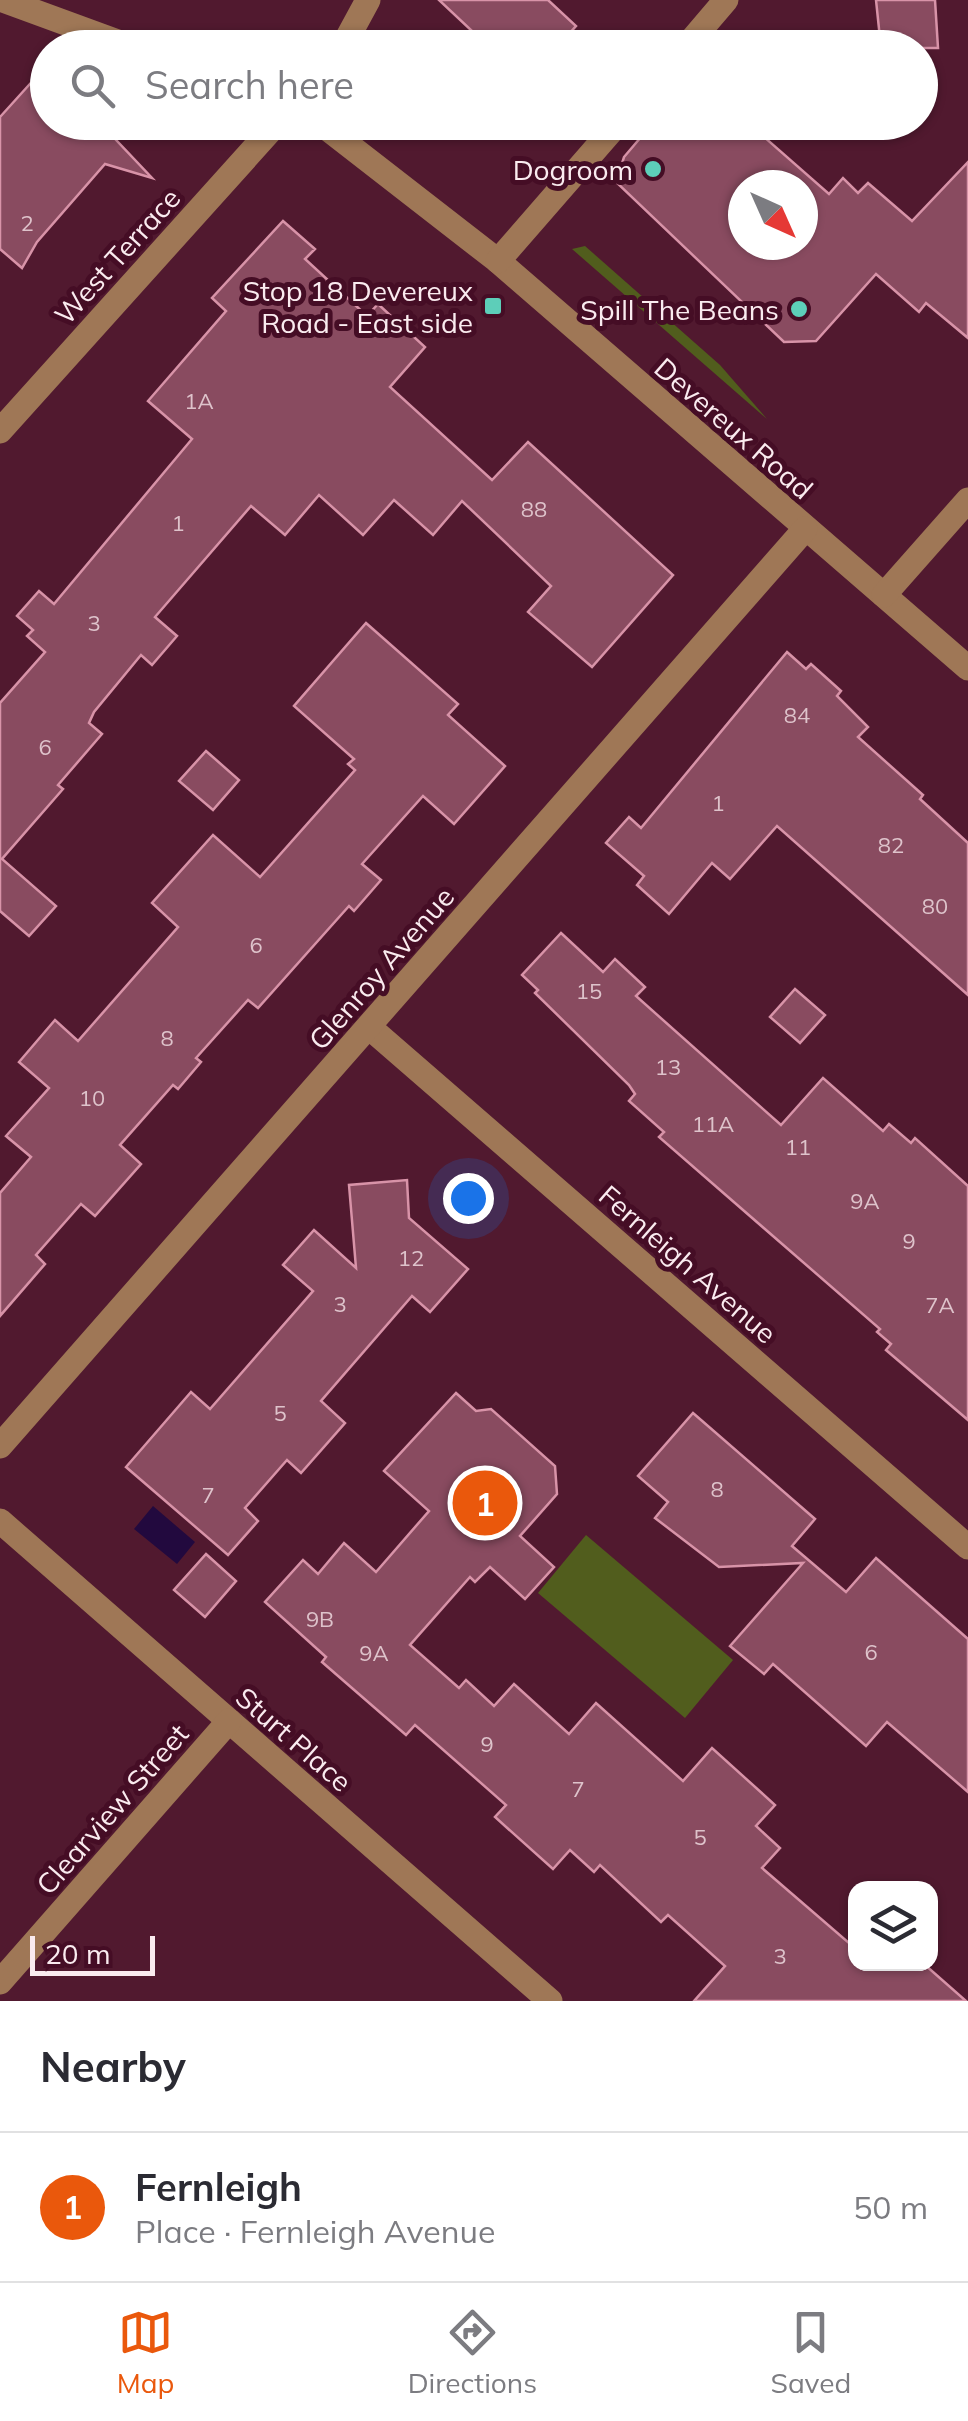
<!DOCTYPE html>
<html lang="en">
<head>
<meta charset="utf-8">
<style>
  body { margin:0; font-family:Mulish,sans-serif; background:#f2f2f3; color:#2b2b33 }
  .controls { position:absolute; right:30px; bottom:30px; display:grid; overflow:hidden; border-radius:20px; box-shadow:0 2px 8px #0004 }
  .controls button { width:90px; height:90px; display:grid; place-items:center; padding:0; border:0; border-bottom:2px solid #e1e1e2; background:#fff; color:#2b2b33; font:50px sans-serif }
  .compass { position:absolute; left:728px; top:170px; width:90px; height:90px; border-radius:50%; background:#fff; box-shadow:0 2px 8px #0004; rotate:135deg }
  .scale { position:absolute; left:30px; bottom:25px; width:125px; box-sizing:border-box; padding-left:10px; border:5px solid #faebef; border-top:0; font-size:28px; line-height:35px; white-space:nowrap; color:#faebef; -webkit-text-stroke:8px #450d25; paint-order:stroke }
  .you { position:absolute; left:468px; top:1198px; width:35px; height:35px; margin:-25px; border:8px solid #fff; border-radius:50%; background:#1a73e8; box-shadow:0 0 0 15px #1a73e833 }
  .badge { display:grid; place-items:center; width:65px; height:65px; border-radius:50%; background:#ea580c; color:#fff; font-size:32px; font-weight:700 }
  .pin { position:absolute; translate:-50% -50%; border:5px solid #fff; box-shadow:0 2px 10px #0006 }
  .list { margin:0; padding:0; list-style:none }
  h2 { display:flex; justify-content:space-between; align-items:center; height:130px; margin:0; padding:0 40px; font-size:42px }
  h2 small { font-size:32px; font-weight:400; color:#7c7c81 }
  .list li { display:grid; grid-template-columns:65px 1fr auto; gap:30px; align-items:center; box-sizing:border-box; height:150px; padding:0 40px; border-top:2px solid #e1e1e2 }
  .list b { display:block; font-size:38px; white-space:nowrap }
  .list p { margin:0; font-size:32px; white-space:nowrap; color:#7c7c81 }
  .list em { font-size:32px; font-style:normal; color:#7c7c81 }
  .icon { flex:none; width:55px; height:55px; fill:none; stroke:currentColor; stroke-width:2; stroke-linecap:round; stroke-linejoin:round }
  .map { position:relative; flex:none; width:968px; height:2001px; overflow:hidden }
  .search { position:absolute; background:#fff; box-shadow:0 2px 8px #0004; left:30px; right:30px; top:30px; height:110px; display:flex; align-items:center; gap:25px; box-sizing:border-box; padding:0 35px; border-radius:55px; color:#7c7c81; font-size:38px }
  .sheet { height:280px; background:#fff }
  nav { display:flex; justify-content:space-around; align-items:center; box-sizing:border-box; height:140px; border-top:2px solid #e1e1e2; background:#fff; font-size:28px; color:#7c7c81 }
  nav a { display:grid; justify-items:center; gap:5px }
  nav .on { color:#ea580c }
  .map>svg:first-child { display:block }
</style>
</head>
<body>
<div class="map">
<svg width="968" height="2001" viewBox="0 0 968 2001">
  <rect width="100%" height="100%" fill="#51192f"/>
  <g fill="#515d1d">
    <polygon points="585,246 720,365 767,419 572,249"/>
    <polygon points="586,1535 733,1660 685,1718 538,1593"/>
  </g>
  <polygon fill="#22093e" points="153,1506 195,1542 177,1564 134,1529"/>
  <g fill="#894b60" stroke="#d893a8" stroke-width="2.5" fill-rule="evenodd">
    <polygon points="439,0 548,0 576,26 556,48 490,48"/>
    <polygon points="876,0 935,0 938,48 881,48"/>
    <polygon points="48,64 48,122 99,122 152,178 105,164 37,242 22,268 0,249 0,117"/>
    <path d="M664,122H747L829,194L843,178L858,193L868,183L912,221L968,162V338L926,303L919,312L876,274L816,341L784,342L616,182L624,157L647,130L653,135ZM743,185H803V245H743Z"/>
    <polygon points="283,221 315,249 305,259 367,316 378,304 425,347 390,387 492,480 528,442 673,575 592,667 528,612 551,586 462,501 433,535 394,500 363,535 319,495 285,535 251,506 155,617 177,636 152,665 141,655 94,712 89,723 102,734 58,785 63,789 2,859 56,906 29,936 0,911 0,703 45,652 27,636 33,630 17,616 39,591 54,604 192,439 148,401 226,311 212,298"/>
    <polygon points="366,623 458,704 448,715 505,766 454,824 423,796 362,864 381,880 354,911 349,906 258,1008 248,1000 196,1058 201,1062 178,1089 173,1085 120,1145 141,1164 95,1216 81,1204 36,1255 45,1264 0,1316 0,1193 31,1157 6,1136 49,1088 19,1062 55,1020 78,1041 178,927 152,903 213,835 260,877 355,770 348,764 354,759 294,706"/>
    <polygon points="787,652 806,669 811,664 841,691 837,696 868,727 858,737 923,795 920,799 968,843 968,995 777,826 730,879 712,863 669,914 637,885 644,876 606,843 629,817 641,828"/>
    <polygon points="206,751 239,780 213,810 179,781"/>
    <polygon points="561,933 603,972 615,959 645,987 636,996 781,1125 823,1078 883,1131 889,1124 911,1143 915,1138 968,1186 968,1420 886,1350 891,1344 877,1332 880,1329 659,1137 664,1132 629,1101 635,1094 629,1085 535,993 538,990 522,975"/>
    <polygon points="795,989 825,1015 800,1043 770,1017"/>
    <polygon points="407,1180 409,1218 468,1269 430,1312 412,1296 321,1401 345,1423 301,1473 287,1460 245,1508 258,1521 228,1555 126,1467 191,1392 210,1409 313,1291 283,1265 314,1230 356,1268 349,1185"/>
    <polygon points="456,1393 476,1411 491,1409 555,1466 557,1494 520,1536 554,1567 525,1599 490,1567 475,1582 470,1577 410,1645 459,1688 466,1680 494,1706 514,1684 569,1734 596,1703 683,1781 712,1748 775,1805 756,1826 780,1848 762,1868 856,1949 856,1964 924,1964 966,2001 694,2001 725,1966 668,1915 661,1922 600,1865 594,1872 570,1850 553,1869 495,1817 506,1805 415,1725 406,1735 322,1662 326,1657 265,1602 303,1560 318,1574 344,1543 376,1572 429,1511 384,1471"/>
    <polygon points="693,1413 815,1519 792,1546 846,1592 876,1558 968,1639 968,1792 887,1722 866,1746 773,1664 764,1674 730,1646 803,1563 719,1567 655,1518 668,1502 638,1476"/>
    <polygon points="206,1554 236,1581 205,1617 174,1590"/>
  </g>
  <g fill="none" stroke-linecap="round" stroke-linejoin="round">
    <g stroke="#9f7756" stroke-width="25">
      <polyline points="3,0 134,48"/>
      <polyline points="342,48 368,0"/>
      <polyline points="685,48 726,0"/>
      <polyline points="319,122 498,261 968,668"/>
      <polyline points="498,261 619,122"/>
      <polyline points="0,431 278,122"/>
      <polyline points="884,595 968,500"/>
      <polyline points="369,1027 968,1547"/>
      <polyline points="0,1446 805,529"/>
      <polyline points="0,1521 550,2001"/>
      <polyline points="0,1982 229,1721"/>
    </g>
  </g>
  <g fill="#5dceb9" stroke="#450d25" stroke-width="4">
    <circle cx="653" cy="169" r="10"/>
    <rect x="483" y="296" width="20" height="20" rx="5"/>
    <circle cx="799" cy="309" r="10"/>
  </g>
  <g text-anchor="middle" dominant-baseline="central" stroke-width="10" stroke-linejoin="round" paint-order="stroke">
    <g font-size="22" fill="#dec3cb">
      <text x="27" y="223">2</text>
      <text x="199" y="401">1A</text>
      <text x="534" y="509">88</text>
      <text x="178" y="523">1</text>
      <text x="94" y="623">3</text>
      <text x="797" y="715">84</text>
      <text x="45" y="747">6</text>
      <text x="718" y="803">1</text>
      <text x="891" y="845">82</text>
      <text x="935" y="906">80</text>
      <text x="256" y="945">6</text>
      <text x="589" y="991">15</text>
      <text x="167" y="1038">8</text>
      <text x="668" y="1067">13</text>
      <text x="92" y="1098">10</text>
      <text x="713" y="1124">11A</text>
      <text x="798" y="1147">11</text>
      <text x="865" y="1201">9A</text>
      <text x="909" y="1241">9</text>
      <text x="411" y="1258">12</text>
      <text x="340" y="1304">3</text>
      <text x="940" y="1305">7A</text>
      <text x="280" y="1413">5</text>
      <text x="717" y="1489">8</text>
      <text x="208" y="1495">7</text>
      <text x="320" y="1619">9B</text>
      <text x="871" y="1652">6</text>
      <text x="374" y="1653">9A</text>
      <text x="487" y="1744">9</text>
      <text x="578" y="1789">7</text>
      <text x="700" y="1837">5</text>
      <text x="780" y="1956">3</text>
    </g>
    <g font-size="28" fill="#faebef" stroke="#450d25" text-anchor="end">
      <text x="633" y="169">Dogroom</text>
      <text x="473" y="290">Stop 18 Devereux<tspan x="473" dy="32">Road - East side</tspan></text>
      <text x="779" y="309">Spill The Beans</text>
    </g>
    <g font-size="28" fill="#faebef" stroke="#450d25">
      <text transform="translate(117 256) rotate(-48)">West Terrace</text>
      <text transform="translate(734 428) rotate(41)">Devereux Road</text>
      <text transform="translate(381 968) rotate(-49)">Glenroy Avenue</text>
      <text transform="translate(688 1264) rotate(41)">Fernleigh Avenue</text>
      <text transform="translate(294 1739) rotate(41)">Sturt Place</text>
      <text transform="translate(112 1809) rotate(-49)">Clearview Street</text>
    </g>
  </g>
</svg>
<div class="controls">
<button><svg class="icon" aria-label="layers" viewBox="0 0 24 24"><path d="M12 4l9 5-9 5-9-5zM3 14l9 5 9-5"/></svg></button>
</div>
<svg class="compass" viewBox="-18 -18 36 36"><path d="M0-13l5 13h-10z" fill="#e53935"/><path d="M0 13l5-13h-10z" fill="#7c7c81"/></svg>
<div class="scale">20 m</div>
<div class="you"></div>
<div class="pin badge" style="left:485px;top:1503px">1</div>
<div class="search"><svg class="icon" aria-label="search" viewBox="0 0 24 24"><circle cx="10" cy="10" r="6"/><path d="M15 15l6 6"/></svg>Search here</div>
</div>
<section class="sheet">
<h2>Nearby<small></small></h2>
<ul class="list">
<li><span class="badge">1</span><div><b>Fernleigh</b><p>Place · Fernleigh Avenue</p></div><em>50 m</em></li>
</ul>
</section>
<nav>
<a class="on"><svg class="icon" aria-label="map" viewBox="0 0 24 24"><path d="M3 6l6-2 6 2 6-2v14l-6 2-6-2-6 2zM9 4v14M15 6v14"/></svg>Map</a>
<a><svg class="icon" aria-label="directions" viewBox="0 0 24 24"><path d="M12 3l9 9-9 9-9-9zM9 14v-3h6M13 9l2 2-2 2"/></svg>Directions</a>
<a><svg class="icon" aria-label="saved" viewBox="0 0 24 24"><path d="M7 4h10v16l-5-4-5 4z"/></svg>Saved</a>
</nav>
</body>
</html>
